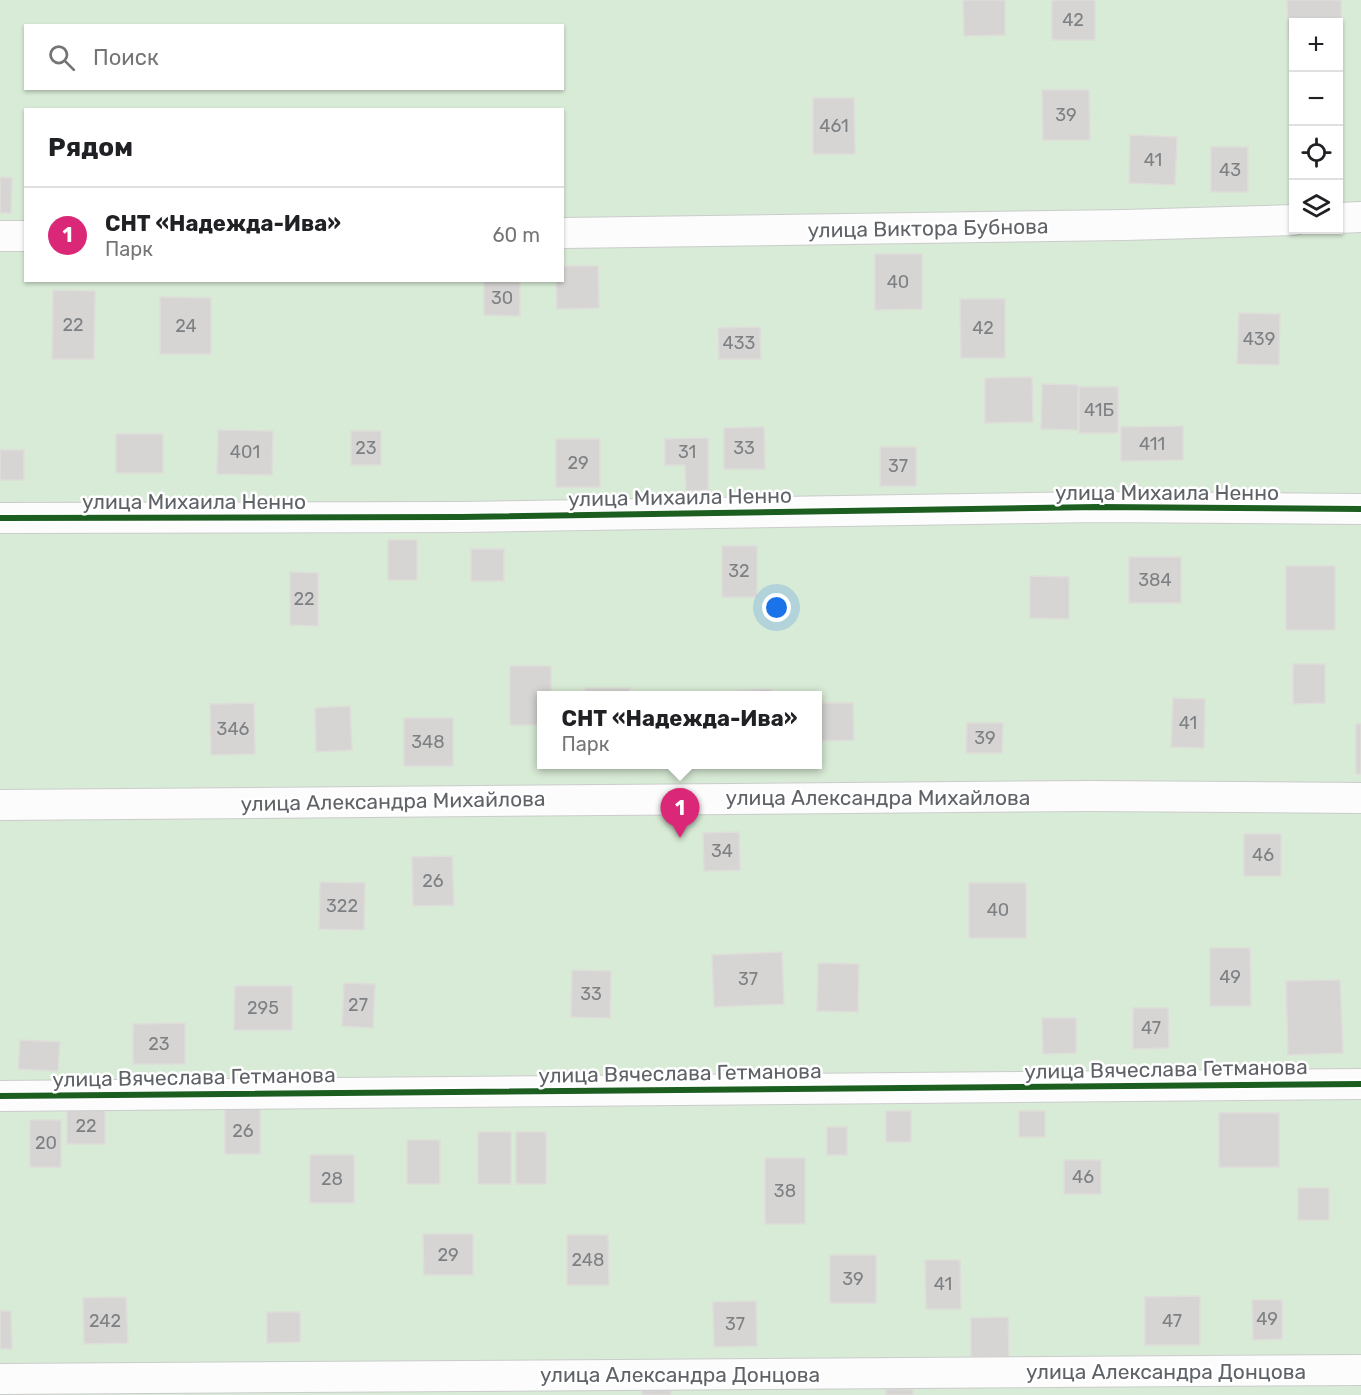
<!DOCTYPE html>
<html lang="ru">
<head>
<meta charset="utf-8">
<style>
  body { margin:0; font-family:Rubik,sans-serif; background:#f6f6f6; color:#202124 }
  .controls { position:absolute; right:18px; top:18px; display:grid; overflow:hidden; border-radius:0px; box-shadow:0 2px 4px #0004 }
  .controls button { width:54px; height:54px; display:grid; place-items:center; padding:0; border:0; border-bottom:2px solid #e0e0e0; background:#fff; color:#202124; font:30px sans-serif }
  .you { position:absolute; left:777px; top:608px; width:21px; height:21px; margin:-15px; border:4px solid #fff; border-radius:50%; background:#1a73e8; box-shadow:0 0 0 9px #1a73e833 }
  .badge { display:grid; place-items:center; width:39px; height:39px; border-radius:50%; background:#db2777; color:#fff; font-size:20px; font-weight:700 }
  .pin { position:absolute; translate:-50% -50px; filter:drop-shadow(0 2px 3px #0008) }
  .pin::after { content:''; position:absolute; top:32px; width:21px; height:18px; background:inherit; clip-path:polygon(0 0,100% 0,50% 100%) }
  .popup { position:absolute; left:537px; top:691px; width:285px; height:78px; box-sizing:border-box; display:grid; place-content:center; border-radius:0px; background:#fff; filter:drop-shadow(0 2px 4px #0005); font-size:20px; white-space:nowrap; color:#757577 }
  .popup b { font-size:22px; color:#202124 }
  .popup::after { content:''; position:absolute; left:50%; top:100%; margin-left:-12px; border:12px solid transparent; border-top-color:#fff }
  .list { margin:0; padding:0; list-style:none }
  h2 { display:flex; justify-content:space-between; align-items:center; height:78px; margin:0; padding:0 24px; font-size:26px }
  h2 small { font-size:20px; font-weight:400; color:#757577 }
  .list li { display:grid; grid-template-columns:39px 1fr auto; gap:18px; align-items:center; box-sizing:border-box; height:96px; padding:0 24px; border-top:2px solid #e0e0e0 }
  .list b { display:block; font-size:22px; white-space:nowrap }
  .list p { margin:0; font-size:20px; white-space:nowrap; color:#757577 }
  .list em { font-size:20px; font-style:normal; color:#757577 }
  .icon { flex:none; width:33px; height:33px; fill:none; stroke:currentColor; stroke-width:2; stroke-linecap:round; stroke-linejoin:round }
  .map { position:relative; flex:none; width:1361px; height:1395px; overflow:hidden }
  .search { position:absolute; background:#fff; box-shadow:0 2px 4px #0004; left:24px; top:24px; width:540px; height:66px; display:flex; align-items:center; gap:15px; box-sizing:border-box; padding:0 21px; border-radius:0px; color:#757577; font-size:22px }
  .panel { position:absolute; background:#fff; box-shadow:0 2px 4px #0004; left:24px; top:108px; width:540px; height:174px; border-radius:0px }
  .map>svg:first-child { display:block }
</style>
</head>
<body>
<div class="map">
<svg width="1361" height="1395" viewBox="0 0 1361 1395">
  <rect width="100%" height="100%" fill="#efeeea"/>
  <path fill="#d8ebd6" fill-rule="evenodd" d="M0,0H1361V1395H0ZM1294,22H1338V230H1294ZM26,26H562V88H26ZM26,110H562V280H26ZM542,696H818V764H542Z"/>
  <g fill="#d6d5d3" stroke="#deddd9" stroke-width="1.5">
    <polygon points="963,0 1005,0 1005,35 964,36"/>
    <rect x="1052" y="0" width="43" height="40"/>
    <polygon points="1287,0 1341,0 1342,39 1338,39 1338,22 1294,22 1294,40 1288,40"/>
    <polygon points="1042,90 1089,90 1090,140 1043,140"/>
    <polygon points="813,98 854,98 855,154 813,154"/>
    <polygon points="1130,135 1177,137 1175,185 1129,183"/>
    <rect x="1211" y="147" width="37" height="45"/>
    <polygon points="0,177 12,178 11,213 0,213"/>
    <polygon points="875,254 922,254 922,309 875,310"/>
    <polygon points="562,266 598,266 599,308 557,309 556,280 562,280"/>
    <polygon points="484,280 520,280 520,316 484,315"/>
    <polygon points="53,290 95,291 94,359 52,359"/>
    <polygon points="160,297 211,298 211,354 160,354"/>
    <polygon points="960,299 1005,299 1005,358 961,358"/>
    <polygon points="1239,313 1280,314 1279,365 1237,364"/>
    <polygon points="760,327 761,359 719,359 718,328"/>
    <polygon points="1032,377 1033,422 985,423 985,378"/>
    <polygon points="1042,384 1078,385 1078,430 1041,429"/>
    <rect x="1079" y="387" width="39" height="46"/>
    <polygon points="1183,426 1183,460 1121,461 1121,427"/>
    <polygon points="764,427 765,469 724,469 724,428"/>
    <polygon points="218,430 273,431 272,475 217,474"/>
    <rect x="351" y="431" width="30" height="34"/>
    <rect x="116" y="434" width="47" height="39"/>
    <polygon points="708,438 708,490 686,491 685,465 665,465 665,439"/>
    <rect x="556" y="439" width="44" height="48"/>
    <rect x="880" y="447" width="36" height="39"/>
    <rect x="0" y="450" width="24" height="30"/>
    <rect x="388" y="540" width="29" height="40"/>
    <rect x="722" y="546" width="35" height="51"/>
    <rect x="471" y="549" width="33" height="32"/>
    <rect x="1129" y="557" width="52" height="46"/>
    <rect x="1286" y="566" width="49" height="64"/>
    <polygon points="290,572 318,573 318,626 290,625"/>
    <polygon points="1030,576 1069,577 1069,619 1030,618"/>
    <polygon points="1293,664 1325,664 1325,703 1293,704"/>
    <polygon points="510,666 551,666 551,696 542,696 542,725 510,725"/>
    <rect x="585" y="688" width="45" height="8"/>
    <polygon points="771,689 771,696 734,696 733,691"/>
    <polygon points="1173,698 1205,699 1204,748 1171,747"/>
    <polygon points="254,703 255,754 211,755 210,704"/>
    <polygon points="818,703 853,703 854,740 818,741"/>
    <polygon points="350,706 352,750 316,752 315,708"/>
    <rect x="404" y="718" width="49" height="48"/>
    <polygon points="967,723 1003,723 1002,753 966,753"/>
    <rect x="1356" y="724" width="5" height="50"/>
    <polygon points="739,832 740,870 704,871 703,833"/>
    <rect x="1244" y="834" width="37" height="42"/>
    <polygon points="452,856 454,905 413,906 412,857"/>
    <polygon points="320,882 365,883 364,930 319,929"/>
    <rect x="969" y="883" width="57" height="55"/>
    <polygon points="1210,948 1250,948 1251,1006 1210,1006"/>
    <polygon points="782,952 784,1004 714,1007 712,955"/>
    <polygon points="818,963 859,964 858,1012 817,1011"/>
    <polygon points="572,970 611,971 610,1018 571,1017"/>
    <polygon points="1340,980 1343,1053 1288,1055 1286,981"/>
    <polygon points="344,983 375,984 373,1028 342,1026"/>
    <polygon points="235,986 292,986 292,1030 234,1030"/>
    <polygon points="1133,1008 1168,1008 1169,1048 1133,1049"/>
    <polygon points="1042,1018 1076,1018 1076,1053 1043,1054"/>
    <polygon points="185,1023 185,1064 133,1064 133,1024"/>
    <polygon points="20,1040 60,1042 58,1071 18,1069"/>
    <rect x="225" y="1107" width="35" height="47"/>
    <rect x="67" y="1108" width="38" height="36"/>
    <rect x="886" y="1111" width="25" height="31"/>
    <rect x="1019" y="1111" width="26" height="26"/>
    <rect x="1219" y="1113" width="60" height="54"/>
    <rect x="30" y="1120" width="31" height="47"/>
    <rect x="827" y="1127" width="20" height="28"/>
    <rect x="478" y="1132" width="33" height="52"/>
    <rect x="516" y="1132" width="30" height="52"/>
    <rect x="407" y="1140" width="33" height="44"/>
    <rect x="310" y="1155" width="44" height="48"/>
    <rect x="765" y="1158" width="40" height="66"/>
    <rect x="1064" y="1160" width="37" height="34"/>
    <rect x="1298" y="1188" width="31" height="32"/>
    <polygon points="423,1234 473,1234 473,1275 424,1275"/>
    <polygon points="567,1235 608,1235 609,1285 567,1285"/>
    <rect x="830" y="1255" width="46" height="48"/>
    <polygon points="925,1260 960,1260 961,1309 926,1309"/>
    <polygon points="1200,1296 1200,1345 1145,1345 1145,1297"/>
    <polygon points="126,1297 128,1343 84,1344 83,1298"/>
    <polygon points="1252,1300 1282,1300 1282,1339 1253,1340"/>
    <polygon points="756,1301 757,1346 714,1347 713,1302"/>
    <polygon points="0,1311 11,1311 12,1349 0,1349"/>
    <polygon points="267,1312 300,1312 300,1342 267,1343"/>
    <polygon points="1008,1317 1009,1357 971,1357 971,1318"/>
    <rect x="886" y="1389" width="27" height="6"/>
    <rect x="642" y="1390" width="29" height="5"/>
  </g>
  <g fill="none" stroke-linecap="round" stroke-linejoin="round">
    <g stroke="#cbcccc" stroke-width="32">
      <g id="minor">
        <polyline points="1338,218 1361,217"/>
        <polyline points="562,233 1125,225 1294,220"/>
        <polyline points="0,236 26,236"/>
        <polyline points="0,518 461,517 1098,507 1361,509"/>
        <polyline points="0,805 1091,796 1361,798"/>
        <polyline points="0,1096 1361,1084"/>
        <polyline points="0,1379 1361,1370"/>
      </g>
    </g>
    <use href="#minor" stroke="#fdfcfc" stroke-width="30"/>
    <g stroke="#fff" stroke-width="10">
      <g id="cycleway">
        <polyline points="0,518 461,517 1098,507 1361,509"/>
        <polyline points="0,1096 1361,1084"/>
      </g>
    </g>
    <use href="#cycleway" stroke="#1b5e20" stroke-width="6"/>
  </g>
  <g text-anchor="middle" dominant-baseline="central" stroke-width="5" stroke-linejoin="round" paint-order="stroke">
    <g font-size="18" fill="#7e8184">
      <text x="1073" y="20">42</text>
      <text x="1066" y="115">39</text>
      <text x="834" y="126">461</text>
      <text x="1153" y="160">41</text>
      <text x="1230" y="170">43</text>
      <text x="898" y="282">40</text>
      <text x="502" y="298">30</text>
      <text x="73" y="325">22</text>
      <text x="186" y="326">24</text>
      <text x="983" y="328">42</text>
      <text x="1259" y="339">439</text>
      <text x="739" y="343">433</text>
      <text x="1099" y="410">41Б</text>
      <text x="1152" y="444">411</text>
      <text x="366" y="448">23</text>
      <text x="744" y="448">33</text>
      <text x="245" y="452">401</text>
      <text x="687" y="452">31</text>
      <text x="578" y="463">29</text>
      <text x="898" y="466">37</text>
      <text x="739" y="571">32</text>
      <text x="1155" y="580">384</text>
      <text x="304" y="599">22</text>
      <text x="1188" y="723">41</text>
      <text x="233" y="729">346</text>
      <text x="985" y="738">39</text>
      <text x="428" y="742">348</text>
      <text x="722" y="851">34</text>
      <text x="1263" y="855">46</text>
      <text x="433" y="881">26</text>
      <text x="342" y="906">322</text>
      <text x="998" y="910">40</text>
      <text x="1230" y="977">49</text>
      <text x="748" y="979">37</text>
      <text x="591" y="994">33</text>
      <text x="358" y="1005">27</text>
      <text x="263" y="1008">295</text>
      <text x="1151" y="1028">47</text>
      <text x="159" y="1044">23</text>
      <text x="86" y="1126">22</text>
      <text x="243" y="1131">26</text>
      <text x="46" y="1143">20</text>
      <text x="1083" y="1177">46</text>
      <text x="332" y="1179">28</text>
      <text x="785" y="1191">38</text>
      <text x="448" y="1255">29</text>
      <text x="588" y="1260">248</text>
      <text x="853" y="1279">39</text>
      <text x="943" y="1284">41</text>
      <text x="1267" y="1319">49</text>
      <text x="105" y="1321">242</text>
      <text x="1172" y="1321">47</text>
      <text x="735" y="1324">37</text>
    </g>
    <g font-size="21" fill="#5f6368" stroke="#fff">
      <text transform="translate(928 228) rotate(-1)">улица Виктора Бубнова</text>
      <text x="1167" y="492">улица Михаила Ненно</text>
      <text transform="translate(680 497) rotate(-1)">улица Михаила Ненно</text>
      <text x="194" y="501">улица Михаила Ненно</text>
      <text x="878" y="797">улица Александра Михайлова</text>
      <text transform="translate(393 801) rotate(-1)">улица Александра Михайлова</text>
      <text transform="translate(1166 1069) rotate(-1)">улица Вячеслава Гетманова</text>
      <text transform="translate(680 1073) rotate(-1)">улица Вячеслава Гетманова</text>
      <text transform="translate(194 1077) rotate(-1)">улица Вячеслава Гетманова</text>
      <text x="1166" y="1371">улица Александра Донцова</text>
      <text x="680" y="1374">улица Александра Донцова</text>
    </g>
  </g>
</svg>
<div class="controls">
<button>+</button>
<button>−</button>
<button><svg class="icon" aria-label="locate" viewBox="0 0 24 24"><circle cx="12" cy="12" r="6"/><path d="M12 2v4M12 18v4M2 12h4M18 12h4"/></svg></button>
<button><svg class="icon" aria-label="layers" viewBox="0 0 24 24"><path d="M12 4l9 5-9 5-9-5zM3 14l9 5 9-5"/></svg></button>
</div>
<div class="you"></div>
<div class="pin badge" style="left:680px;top:838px">1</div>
<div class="popup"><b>СНТ «Надежда-Ива»</b>Парк</div>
<div class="search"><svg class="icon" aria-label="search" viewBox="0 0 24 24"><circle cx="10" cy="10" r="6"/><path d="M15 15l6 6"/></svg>Поиск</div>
<section class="panel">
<h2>Рядом<small></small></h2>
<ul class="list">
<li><span class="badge">1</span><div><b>СНТ «Надежда-Ива»</b><p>Парк</p></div><em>60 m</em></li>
</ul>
</section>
</div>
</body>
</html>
